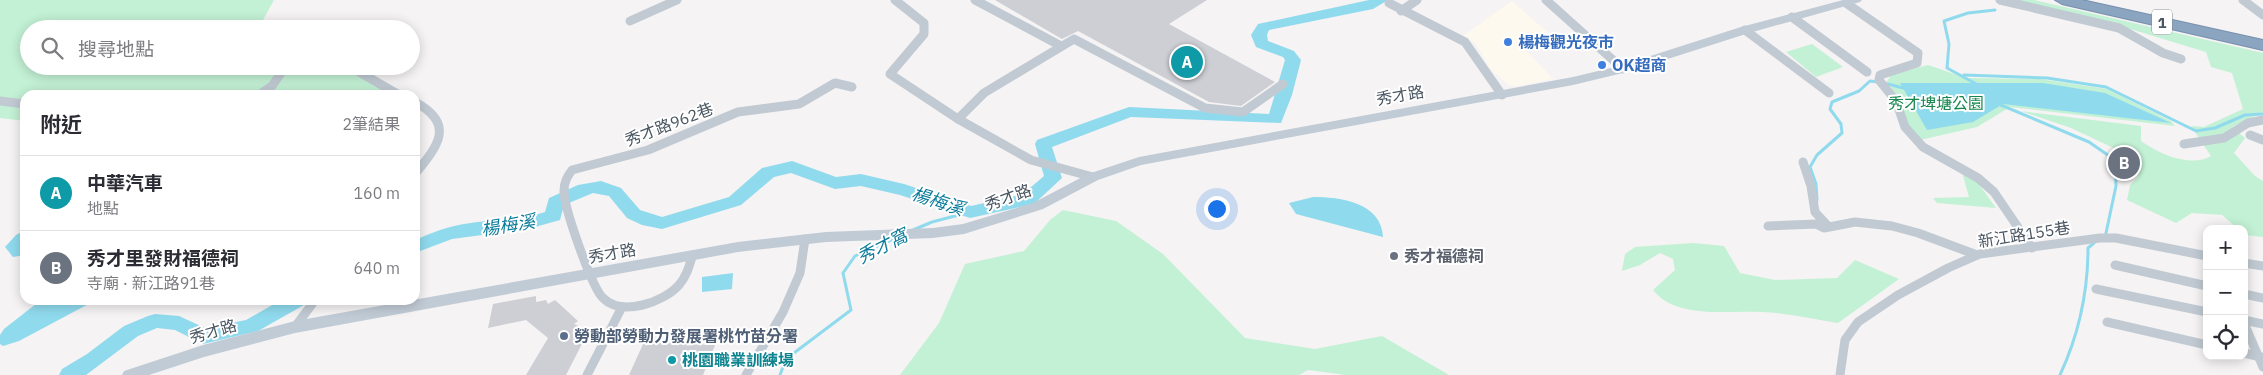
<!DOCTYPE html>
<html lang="zh-TW">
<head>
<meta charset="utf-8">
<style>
  body { margin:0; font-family:"IBM Plex Sans","Noto Sans TC",sans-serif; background:#f2f2f3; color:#2b2b33 }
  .controls { position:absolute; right:15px; bottom:15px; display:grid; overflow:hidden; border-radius:10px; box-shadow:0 2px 12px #0003 }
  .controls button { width:45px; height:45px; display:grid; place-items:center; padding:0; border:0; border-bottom:1px solid #e1e1e2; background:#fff; color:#2b2b33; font:25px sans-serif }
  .you { position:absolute; left:1216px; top:208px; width:18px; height:18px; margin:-12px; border:4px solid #fff; border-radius:50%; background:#1a73e8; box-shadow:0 0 0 8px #1a73e833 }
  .badge { display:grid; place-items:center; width:32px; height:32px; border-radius:50%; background:#111827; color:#fff; font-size:16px; font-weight:700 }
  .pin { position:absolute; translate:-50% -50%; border:2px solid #fff; box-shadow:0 1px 5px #0006 }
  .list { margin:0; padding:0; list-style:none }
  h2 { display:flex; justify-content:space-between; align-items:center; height:65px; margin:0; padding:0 20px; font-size:21px }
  h2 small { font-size:16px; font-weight:400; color:#7c7c81 }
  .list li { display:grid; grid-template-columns:32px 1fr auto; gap:15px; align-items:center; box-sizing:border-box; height:75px; padding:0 20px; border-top:1px solid #e1e1e2 }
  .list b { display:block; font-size:19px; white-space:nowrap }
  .list p { margin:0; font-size:16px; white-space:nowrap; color:#7c7c81 }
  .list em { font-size:16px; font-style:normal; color:#7c7c81 }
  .icon { flex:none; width:28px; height:28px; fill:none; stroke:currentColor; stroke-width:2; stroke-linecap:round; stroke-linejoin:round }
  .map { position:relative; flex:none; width:2263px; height:375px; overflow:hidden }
  .search { position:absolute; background:#fff; box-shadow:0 2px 12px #0003; left:20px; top:20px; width:400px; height:55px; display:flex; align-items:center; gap:12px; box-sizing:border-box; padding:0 18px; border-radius:28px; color:#7c7c81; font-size:19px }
  .panel { position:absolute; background:#fff; box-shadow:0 2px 12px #0003; left:20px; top:90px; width:400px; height:215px; border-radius:15px }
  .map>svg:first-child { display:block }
</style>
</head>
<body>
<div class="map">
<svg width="2263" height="375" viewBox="0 0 2263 375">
  <rect width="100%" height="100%" fill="#f5f3f3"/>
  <polygon fill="#fdf9ef" points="1512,1 1555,39 1522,46 1553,79 1518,86 1509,85 1491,70 1476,44 1464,35"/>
  <g fill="#c3f1d5">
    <polygon points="0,0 274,0 258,29 29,29 29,66 357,66 397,95 25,95 25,121 0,118"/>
    <path d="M2012,0H2034L2263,53V112L2232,127L2245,138L2234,153L2255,176L2263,181V237L2244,235V229H2238L2222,215L2192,213L2176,223L2127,200L2130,185L2138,177L2139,160L2071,128L2021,111L2141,126V141C2159,154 2191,168 2211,156L2191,126L2204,127L2243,109L2232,73L2211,67L2206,52L2127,28Z"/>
    <polygon points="1812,44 1843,67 1816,77 1786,52"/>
    <polygon points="1928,65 1966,78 2040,79 2107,89 2171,121 2175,126 2010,107 1977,127 1920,140 1910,130 1900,101 1887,81 1891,75"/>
    <polygon points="1962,172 1976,180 1996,208 1937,203 1933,198 1969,197"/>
    <polygon points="1063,210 1116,221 1163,254 1245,338 1315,349 1382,336 1449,375 1346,375 1308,370 1299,375 900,375 939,323 965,264 1024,251 1050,220"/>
    <path d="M1693,243L1724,246L1740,273L1775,280L1837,278L1855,260L1899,279L1838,323C1813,319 1787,313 1762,312C1728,310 1677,320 1653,290L1675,270L1673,259L1660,253L1640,265L1622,271L1625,254L1635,247Z"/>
  </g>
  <g fill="#90daee">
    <polygon points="1900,83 2043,83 2105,93 2171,123 2003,104 1973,122 1927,130"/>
    <path d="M1313,197C1340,197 1381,202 1383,237L1296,214L1289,203Z"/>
    <polygon points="25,230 25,255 13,257 5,247 16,235"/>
    <polygon points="733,273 732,289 702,292 702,277"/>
    <polygon points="41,300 96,300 19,341 3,346 0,344 0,335 4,329"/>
  </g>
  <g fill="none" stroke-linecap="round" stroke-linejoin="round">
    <g stroke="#90daee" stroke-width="3">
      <polyline points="1964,75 2047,78 2106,87 2196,131 2215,128 2245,115 2263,114"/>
      <polyline points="1884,83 1907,89"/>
      <polyline points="1980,86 1947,68 1949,44 1944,21 1968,13 1995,10"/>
      <polyline points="1996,103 2089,142 2115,160 2116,186 2106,233"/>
      <polyline points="1817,200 1816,184 1810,167 1817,155 1842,133 1841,124 1830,109 1832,102 1859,91 1870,81 1878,82"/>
      <polyline points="913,230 932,222 970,212"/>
      <polyline points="780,375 786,359 851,310 843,273 855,256 896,238"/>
      <path d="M2060,375C2079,334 2088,293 2088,248L2094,243"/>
    </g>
    <g fill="#90daee" fill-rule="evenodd">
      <path d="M1369,0H1388L1373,9L1269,30L1267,35L1268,41L1294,51L1301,60L1292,95L1281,123L1131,117L1052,147L1062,178L1035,203L1029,205L970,218L900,195L861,186L835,189L791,173L774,177L741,205L662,229L642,225L627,218L609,196L593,193L564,205L560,220L528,229L452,239L415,253V240C431,233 446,227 464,224C491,219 519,221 545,212L549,198L578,185L601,181L621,188L640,210L662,217L729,197L762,168L792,161L836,177L861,174L904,184L971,206L1023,194L1044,176L1035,144L1037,140L1129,107L1269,114L1285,60L1283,57L1256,47L1251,35L1258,24Z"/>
      <polygon points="281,300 307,300 304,305 258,331 203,344 175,330 157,328 138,336 86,375 59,375 62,369 87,354 124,326 148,316 155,314 179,316 205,328 246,320"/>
    </g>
  </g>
  <g fill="#cdcfd5">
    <polygon points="995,0 1207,0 1169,24 1275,82 1241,106 1209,102 1078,31 1062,39"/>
    <polygon points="2117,156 2133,162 2130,169 2115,163"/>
    <polygon points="536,296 536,302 546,300 548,304 555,300 578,321 574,324 586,329 582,335 585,338 566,375 526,375 548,338 526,320 488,328 493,304"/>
    <polygon points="644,342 715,345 703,375 629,375"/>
  </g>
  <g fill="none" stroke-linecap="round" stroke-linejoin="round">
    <g stroke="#7690ad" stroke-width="2">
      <polygon id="motorway" points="2055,0 2082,0 2263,40 2263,50 2062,4"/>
    </g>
    <g stroke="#c1cad2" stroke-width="9">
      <polyline points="895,0 924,23 924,34 890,74 958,119 1031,160 1093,177"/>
      <polyline points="975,0 1061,46"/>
      <polyline points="1546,0 1623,69"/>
      <polyline points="2000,0 2119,28 2163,53 2181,59"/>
      <polyline points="2243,0 2263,15"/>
      <polyline points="1389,3 1465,42 1502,95"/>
      <polyline points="1846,3 1918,53 1917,63 1880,75 1879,80 1896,101 1905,127 1923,147 1978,178 1994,192 2032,248"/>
      <polyline points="1401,11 1417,0"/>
      <polyline points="1792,17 1867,72"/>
      <polyline points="630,21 677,0"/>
      <polyline points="1745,30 1829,93"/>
      <polyline points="349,66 399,95"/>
      <polyline points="259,95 272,86 286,66"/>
      <polyline points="0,101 25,104"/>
      <path d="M415,102C456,124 438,146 415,174"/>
      <polyline points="958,119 984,93 1074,39 1205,108 1243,112 1283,84"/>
      <polyline points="2250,135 2263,140"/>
      <polyline points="2184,144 2224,138 2248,123 2263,120"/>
      <polyline points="1803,162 1811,186 1815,212 1827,225"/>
      <polyline points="1768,226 1816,224 1824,228 1855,222 1892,226 1918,233 1977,255"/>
      <path d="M692,257C689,267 686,277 679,285C664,302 622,317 603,298C592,288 564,208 564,191C564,182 567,177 572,170L648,150L738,112L799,104L835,83L852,87"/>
      <polyline points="2244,263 2263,266"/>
      <polyline points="2115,265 2207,286"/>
      <polyline points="2096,289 2207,312"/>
      <polyline points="2244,294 2263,298"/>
      <polyline points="2244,320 2263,324"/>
      <polyline points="2107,322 2207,345"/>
      <polyline points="2244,323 2263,367"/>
      <polyline points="295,327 315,300"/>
      <polyline points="2244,353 2261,357"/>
      <polyline points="587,375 622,307"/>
      <polyline points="746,375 783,312 800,273 805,239"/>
      <polyline points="1840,375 1845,340 1858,322 1898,295 1948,268 1980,254 2100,238 2116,238 2207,256"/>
    </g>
    <polygon fill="#c1cbd6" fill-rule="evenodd" points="1843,0 1862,0 1860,2 1749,33 1627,72 1573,85 1141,165 1098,180 1043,209 964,234 933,238 826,242 738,252 295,333 204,357 149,375 122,375 124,371 203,345 295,321 738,242 826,232 933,228 963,224 1033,203 1088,174 1139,157 1573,77 1619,66 1741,27"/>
    <use href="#motorway" fill="#8ba5c1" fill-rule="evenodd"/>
  </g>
  <g fill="#3f7fe0" stroke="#fff" stroke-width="2">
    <circle cx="1508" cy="42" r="5"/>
    <circle cx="1602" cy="65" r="5"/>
  </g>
  <circle fill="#6b7280" stroke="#fff" stroke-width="2" cx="1394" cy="256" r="5"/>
  <circle fill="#5c6f8a" stroke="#fff" stroke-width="2" cx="564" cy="336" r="5"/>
  <circle fill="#0f9aa8" stroke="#fff" stroke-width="2" cx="672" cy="360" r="5"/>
  <g text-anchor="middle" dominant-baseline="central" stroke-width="4" stroke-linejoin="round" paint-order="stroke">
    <rect fill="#fff" stroke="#808990" stroke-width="1" x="2152" y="9.5" width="20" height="25" rx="4"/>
    <g font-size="15" font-weight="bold" fill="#4a5661">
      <text x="2162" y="22">1</text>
    </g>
    <g font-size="16" font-weight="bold" fill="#366cbe" stroke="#fff" text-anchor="start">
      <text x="1518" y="42">楊梅觀光夜市</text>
      <text x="1612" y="65">OK超商</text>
    </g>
    <g font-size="16" fill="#4a5661" stroke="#fff">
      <text transform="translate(1400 95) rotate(-10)">秀才路</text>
      <text transform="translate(669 124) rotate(-21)">秀才路962巷</text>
      <text transform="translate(1008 197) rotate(-20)">秀才路</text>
      <text transform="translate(2024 234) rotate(-9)">新江路155巷</text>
      <text transform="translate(612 253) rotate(-10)">秀才路</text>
      <text transform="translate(213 331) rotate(-16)">秀才路</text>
    </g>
    <g font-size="16" fill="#17864f" stroke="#fff">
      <text x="1936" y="103">秀才埤塘公園</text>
    </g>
    <g font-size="16" font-weight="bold" fill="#5b616d" stroke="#fff" text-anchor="start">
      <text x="1404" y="256">秀才福德祠</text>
    </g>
    <g font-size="16" font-weight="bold" fill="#4e5e75" stroke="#fff" text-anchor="start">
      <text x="574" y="336">勞動部勞動力發展署桃竹苗分署</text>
    </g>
    <g font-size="16" font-weight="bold" fill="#0d838f" stroke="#fff" text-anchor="start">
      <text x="682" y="360">桃園職業訓練場</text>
    </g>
    <g font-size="18" font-style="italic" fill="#0c7c9b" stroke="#fff">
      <text transform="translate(938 201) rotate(18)">楊梅溪</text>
      <text transform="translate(508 225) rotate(-9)">楊梅溪</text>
      <text transform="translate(882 246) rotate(-27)">秀才窩</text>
    </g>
  </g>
</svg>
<div class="controls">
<button>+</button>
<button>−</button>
<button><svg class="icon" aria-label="locate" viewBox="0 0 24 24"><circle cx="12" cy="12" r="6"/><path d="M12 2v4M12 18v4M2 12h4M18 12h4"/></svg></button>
</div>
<div class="you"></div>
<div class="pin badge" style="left:1187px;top:62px;background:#0f9aa8">A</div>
<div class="pin badge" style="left:2124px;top:163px;background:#6b7280">B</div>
<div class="search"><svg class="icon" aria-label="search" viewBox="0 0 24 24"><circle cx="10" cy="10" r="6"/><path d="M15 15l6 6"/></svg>搜尋地點</div>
<section class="panel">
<h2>附近<small>2筆結果</small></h2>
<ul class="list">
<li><span class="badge" style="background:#0f9aa8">A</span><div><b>中華汽車</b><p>地點</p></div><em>160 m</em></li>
<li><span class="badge" style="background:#6b7280">B</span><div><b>秀才里發財福德祠</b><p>寺廟 · 新江路91巷</p></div><em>640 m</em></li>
</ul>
</section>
</div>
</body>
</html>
